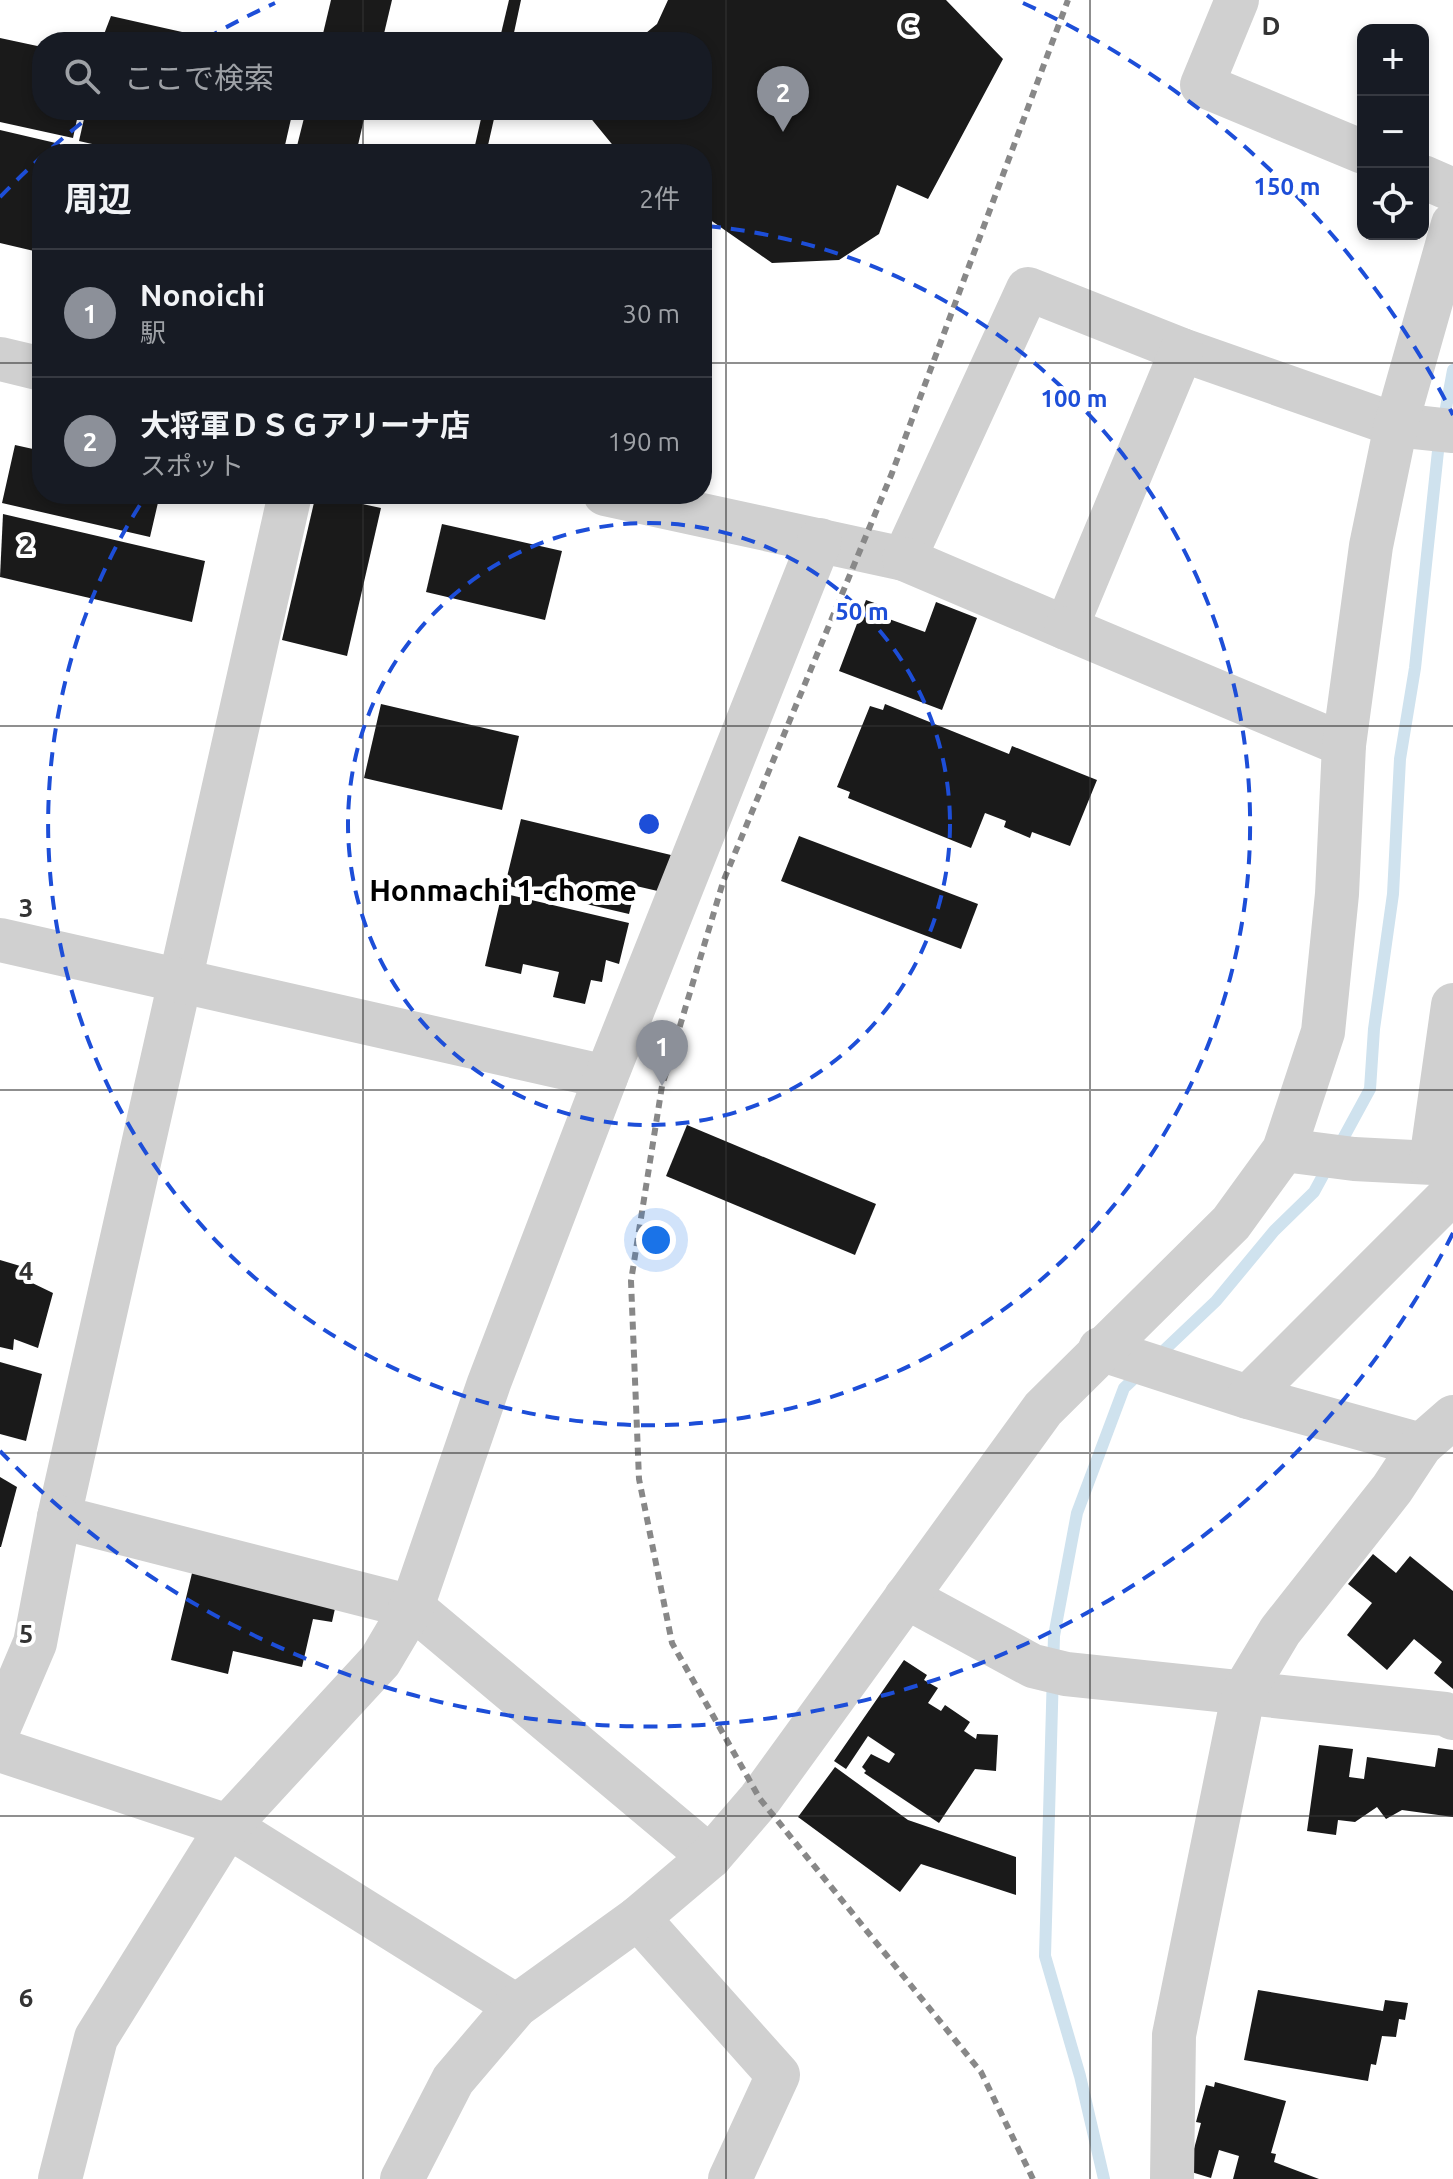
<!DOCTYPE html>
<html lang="ja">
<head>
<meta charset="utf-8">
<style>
  body { margin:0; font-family:Ubuntu,"Noto Sans JP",sans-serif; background:#242831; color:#f1f3f6 }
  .controls { position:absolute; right:24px; top:24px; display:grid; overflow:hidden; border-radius:16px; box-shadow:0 4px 12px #0003 }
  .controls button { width:72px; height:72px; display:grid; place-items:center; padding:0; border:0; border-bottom:2px solid #363941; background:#171b24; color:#f1f3f6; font:40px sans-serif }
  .you { position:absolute; left:656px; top:1240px; width:28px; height:28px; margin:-20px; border:6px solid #fff; border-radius:50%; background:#1a73e8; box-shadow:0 0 0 12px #1a73e833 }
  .badge { display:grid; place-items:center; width:52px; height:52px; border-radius:50%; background:#8c9099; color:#fff; font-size:26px; font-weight:700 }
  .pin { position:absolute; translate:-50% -66px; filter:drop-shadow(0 2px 4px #0008) }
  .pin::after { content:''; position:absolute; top:42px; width:28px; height:24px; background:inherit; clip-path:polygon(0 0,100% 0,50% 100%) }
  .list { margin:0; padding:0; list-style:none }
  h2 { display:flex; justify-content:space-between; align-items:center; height:104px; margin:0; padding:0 32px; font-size:34px }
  h2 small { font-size:26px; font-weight:400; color:#9ea1a6 }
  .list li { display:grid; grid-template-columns:52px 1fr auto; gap:24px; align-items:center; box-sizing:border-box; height:128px; padding:0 32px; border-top:2px solid #363941 }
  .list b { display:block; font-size:30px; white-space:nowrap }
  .list p { margin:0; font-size:26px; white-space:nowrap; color:#9ea1a6 }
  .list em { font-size:26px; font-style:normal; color:#9ea1a6 }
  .icon { flex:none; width:44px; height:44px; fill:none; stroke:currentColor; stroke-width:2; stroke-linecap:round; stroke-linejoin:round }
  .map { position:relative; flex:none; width:1453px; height:2179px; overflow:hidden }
  .search { position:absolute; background:#171b24; box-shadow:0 4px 12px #0003; left:32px; top:32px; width:680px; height:88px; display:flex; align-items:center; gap:20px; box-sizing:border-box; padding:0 28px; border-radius:32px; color:#9ea1a6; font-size:30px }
  .panel { position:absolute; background:#171b24; box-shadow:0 4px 12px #0003; left:32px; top:144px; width:680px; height:360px; border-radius:32px }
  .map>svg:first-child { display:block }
</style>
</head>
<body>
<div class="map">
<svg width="1453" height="2179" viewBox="0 0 1453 2179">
  <rect width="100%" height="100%" fill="#fff"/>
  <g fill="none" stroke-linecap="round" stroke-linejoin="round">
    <g stroke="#cfe2ee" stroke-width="12">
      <polyline points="1157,1357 1216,1301 1274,1231 1314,1192 1370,1089 1374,1029 1393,894 1400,759 1415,668 1438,451 1453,370"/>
      <polyline points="1104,2179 1080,2076 1045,1956 1054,1636 1077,1513 1124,1388 1141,1372"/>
    </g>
  </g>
  <g fill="#1a1a1a">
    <polygon points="331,0 392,0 382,42 321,42"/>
    <polygon points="509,0 521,0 512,42 499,42"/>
    <polygon points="668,0 946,0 1003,59 928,199 897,185 879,234 839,260 772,263 706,217 702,220 702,154 620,154 584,110 702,110 702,42 635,42 657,24"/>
    <polygon points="111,16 222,41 221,42 101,42"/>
    <polygon points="0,38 42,47 42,110 79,110 73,138 0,122"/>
    <polygon points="86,110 293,110 283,154 136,154 79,141"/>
    <polygon points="306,110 366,110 356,154 295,154"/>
    <polygon points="483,110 496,110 486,154 473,154"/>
    <polygon points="0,130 60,144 58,154 42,154 42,218 34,251 0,243"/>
    <polygon points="15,445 42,451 42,494 160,494 150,537 2,503"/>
    <polygon points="316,494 381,508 347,656 282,640"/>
    <polygon points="3,514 205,561 192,622 0,577"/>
    <polygon points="442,524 562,551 545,620 426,592"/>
    <polygon points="866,600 883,606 878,615 925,632 936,602 977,618 942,710 839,671"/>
    <polygon points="381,704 519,736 502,810 364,778"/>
    <polygon points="885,704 1009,754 1012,746 1097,780 1070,846 1032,832 1030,838 1004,827 1006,821 985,813 971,848 848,798 850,792 837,787 870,706 883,710"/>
    <polygon points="521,819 671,855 662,892 636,886 629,914 505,885"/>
    <polygon points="799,836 978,904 961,949 781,881"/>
    <polygon points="502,893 629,923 619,964 606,960 602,982 591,980 585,1004 553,997 559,972 523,964 521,974 485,966"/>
    <polygon points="687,1125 876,1204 855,1255 666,1176"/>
    <polygon points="0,1260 27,1268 24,1279 53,1293 38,1348 14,1339 13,1350 0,1347"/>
    <polygon points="0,1362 42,1374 26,1441 0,1434"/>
    <polygon points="0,1477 17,1487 1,1547 0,1547"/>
    <polygon points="1373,1554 1396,1573 1410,1556 1453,1591 1453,1689 1434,1673 1442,1662 1414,1639 1387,1670 1347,1635 1372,1603 1348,1584"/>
    <polygon points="193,1569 336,1604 332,1622 313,1619 302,1667 233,1651 228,1674 171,1660"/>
    <polygon points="904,1660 927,1675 924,1680 938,1688 928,1703 941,1711 945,1705 970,1722 964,1731 976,1739 977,1734 998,1735 996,1771 975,1769 939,1823 864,1773 866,1771 862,1767 871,1754 889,1763 895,1754 868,1736 846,1769 834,1761"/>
    <polygon points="1319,1745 1353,1749 1349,1777 1364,1779 1367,1757 1435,1767 1438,1748 1453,1750 1453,1817 1402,1810 1386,1819 1377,1807 1355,1822 1338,1820 1336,1835 1307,1831"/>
    <polygon points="835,1767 908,1820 1016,1857 1016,1895 921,1864 900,1892 798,1817"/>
    <polygon points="1258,1990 1383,2011 1385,2000 1408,2003 1405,2020 1399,2019 1396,2037 1382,2036 1376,2065 1371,2064 1368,2081 1244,2060"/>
    <polygon points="1215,2082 1286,2101 1271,2153 1276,2154 1274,2162 1319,2179 1233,2179 1239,2156 1219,2150 1211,2178 1188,2171 1201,2123 1196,2122 1206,2085 1214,2087"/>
  </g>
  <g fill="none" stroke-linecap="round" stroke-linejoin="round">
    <g stroke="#d0d0d0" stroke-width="44">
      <polyline points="1237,0 1202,85 1363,152"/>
      <polyline points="1423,177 1453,190"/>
      <polyline points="0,359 42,369"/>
      <polyline points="290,494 59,1517 412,1607 710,1857"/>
      <polyline points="605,494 904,559 1028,289 1182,350 1396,425 1453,431"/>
      <polyline points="904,559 1066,628 1182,350"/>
      <polyline points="1066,628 1344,745"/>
      <polyline points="0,940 606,1077"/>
      <polyline points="1284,1150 1354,1159 1453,1164"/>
      <polyline points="1431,1161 1453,1005"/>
      <polyline points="1100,1349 1248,1397 1421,1445"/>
      <polyline points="1248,1397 1453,1192"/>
      <polyline points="906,1597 1033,1666 1066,1674 1445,1714 1453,1718"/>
      <polyline points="0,1725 35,1643 59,1517"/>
      <polyline points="0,1750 228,1826 516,2006"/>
      <polyline points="638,1918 778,2075 730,2179"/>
      <polyline points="60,2179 96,2038 228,1826 380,1661 412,1607 489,1383 606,1077 820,540"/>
      <polyline points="402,2179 453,2080 516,2006 638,1918 710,1857 760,1799 1043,1409 1231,1223 1284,1150 1323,1032 1337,894 1344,745 1371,546 1396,425 1453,224"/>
      <polyline points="1172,2179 1174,2035 1244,1691 1280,1631 1392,1489 1421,1445 1453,1417"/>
    </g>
    <polyline stroke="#888" stroke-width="6" stroke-dasharray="8 6" stroke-linecap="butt" points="1033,2179 981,2072 760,1799 672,1643 639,1479 631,1281 662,1086 723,882 892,473 1068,0"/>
  </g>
  <path fill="none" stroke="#333" stroke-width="2" stroke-opacity="0.55" d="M363,0V42M726,0V2179M1090,0V2179M363,110V154M0,363H42M702,363H1453M363,494V2179M0,726H1453M0,1090H1453M0,1453H1453M0,1816H1453"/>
  <g fill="none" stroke="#1d4ed8" stroke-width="4" stroke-dasharray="14 10">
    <circle cx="649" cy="824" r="301"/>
    <path d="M707 226A601 601 0 1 1 145 497"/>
    <path d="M1453 1233A902 902 0 0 1 0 1451M0 197A902 902 0 0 1 94 113M205 39A902 902 0 0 1 275 3M1023 3A902 902 0 0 1 1453 415"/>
  </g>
  <g text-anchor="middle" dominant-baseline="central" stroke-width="8" stroke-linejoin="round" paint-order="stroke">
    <g font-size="30" font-weight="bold" fill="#000" stroke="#fff">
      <text x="503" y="890">Honmachi 1-chome</text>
    </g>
  </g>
  <g font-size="26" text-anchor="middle" font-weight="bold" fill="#333" stroke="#fff" stroke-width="8" stroke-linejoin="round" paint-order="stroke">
    <text x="908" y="35">C</text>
    <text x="1271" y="35">D</text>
    <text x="26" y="554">2</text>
    <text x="26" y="917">3</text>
    <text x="26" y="1280">4</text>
    <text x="26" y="1643">5</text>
    <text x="26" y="2007">6</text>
  </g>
  <circle cx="649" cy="824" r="12" fill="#1d4ed8" stroke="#fff" stroke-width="4"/>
  <g font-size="24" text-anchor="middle" font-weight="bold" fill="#1d4ed8" stroke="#fff" stroke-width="8" stroke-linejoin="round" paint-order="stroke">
    <text x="1287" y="195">150 m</text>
    <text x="1074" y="407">100 m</text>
    <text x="862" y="620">50 m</text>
  </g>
</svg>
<div class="controls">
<button>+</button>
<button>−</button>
<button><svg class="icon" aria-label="locate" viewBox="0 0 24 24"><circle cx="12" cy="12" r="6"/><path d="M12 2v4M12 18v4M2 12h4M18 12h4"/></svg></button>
</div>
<div class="you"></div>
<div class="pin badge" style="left:662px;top:1086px">1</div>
<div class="pin badge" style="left:783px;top:132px">2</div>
<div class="search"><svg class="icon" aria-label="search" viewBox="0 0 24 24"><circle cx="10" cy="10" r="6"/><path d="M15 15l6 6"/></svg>ここで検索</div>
<section class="panel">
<h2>周辺<small>2件</small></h2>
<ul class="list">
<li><span class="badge">1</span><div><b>Nonoichi</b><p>駅</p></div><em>30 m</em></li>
<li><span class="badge">2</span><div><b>大将軍ＤＳＧアリーナ店</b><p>スポット</p></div><em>190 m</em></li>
</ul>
</section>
</div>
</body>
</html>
